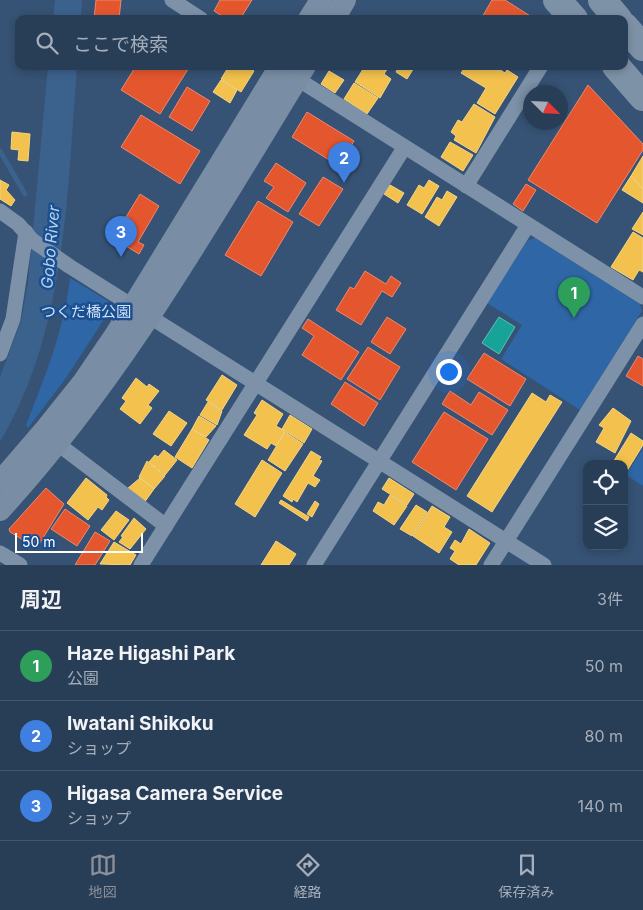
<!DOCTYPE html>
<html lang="ja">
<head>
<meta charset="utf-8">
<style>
  body { margin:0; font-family:Inter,"Noto Sans JP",sans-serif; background:#30455d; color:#f1f3f6 }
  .controls { position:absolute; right:15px; bottom:15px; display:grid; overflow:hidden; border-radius:10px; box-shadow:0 2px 8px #0003 }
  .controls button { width:45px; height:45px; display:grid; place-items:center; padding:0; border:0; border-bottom:1px solid #44576d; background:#283e57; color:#f1f3f6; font:25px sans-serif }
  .compass { position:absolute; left:523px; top:85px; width:45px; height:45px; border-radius:50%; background:#283e57; box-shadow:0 2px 8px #0003; rotate:114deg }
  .scale { position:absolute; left:15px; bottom:12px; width:128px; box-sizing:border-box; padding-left:5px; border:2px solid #fff; border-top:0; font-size:14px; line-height:18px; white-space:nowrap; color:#fff; -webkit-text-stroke:4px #1b4f8f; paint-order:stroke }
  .you { position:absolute; left:448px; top:371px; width:18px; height:18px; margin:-12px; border:4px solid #fff; border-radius:50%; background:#1a73e8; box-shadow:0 0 0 8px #1a73e833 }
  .badge { display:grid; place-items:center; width:32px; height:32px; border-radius:50%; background:#8c9099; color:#fff; font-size:16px; font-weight:700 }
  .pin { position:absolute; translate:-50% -41px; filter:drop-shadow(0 1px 2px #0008) }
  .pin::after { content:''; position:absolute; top:26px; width:18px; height:15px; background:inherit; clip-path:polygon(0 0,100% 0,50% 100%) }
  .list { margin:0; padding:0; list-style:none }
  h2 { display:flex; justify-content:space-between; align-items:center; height:65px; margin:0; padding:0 20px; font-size:21px }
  h2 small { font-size:16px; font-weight:400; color:#a5aeba }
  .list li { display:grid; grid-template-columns:32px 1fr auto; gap:15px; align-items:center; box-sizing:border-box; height:70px; padding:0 20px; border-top:1px solid #44576d }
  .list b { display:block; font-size:19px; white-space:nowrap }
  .list p { margin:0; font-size:16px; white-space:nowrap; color:#a5aeba }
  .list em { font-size:16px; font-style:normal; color:#a5aeba }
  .icon { flex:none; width:28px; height:28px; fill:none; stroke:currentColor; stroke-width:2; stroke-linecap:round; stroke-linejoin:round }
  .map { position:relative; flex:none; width:643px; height:565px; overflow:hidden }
  .search { position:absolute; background:#283e57; box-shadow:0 2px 8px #0003; left:15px; right:15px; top:15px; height:55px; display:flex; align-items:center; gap:12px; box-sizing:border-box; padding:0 18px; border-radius:10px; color:#a5aeba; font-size:19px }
  .sheet { height:275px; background:#283e57 }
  nav { display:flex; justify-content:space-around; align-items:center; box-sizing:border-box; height:70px; border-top:1px solid #44576d; background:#283e57; font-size:14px; color:#a5aeba }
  nav a { display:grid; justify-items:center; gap:2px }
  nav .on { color:#8c9099 }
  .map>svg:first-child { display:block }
</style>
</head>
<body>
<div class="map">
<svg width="643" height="565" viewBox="0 0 643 565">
  <rect width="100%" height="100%" fill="#365274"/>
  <g fill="#2f66a5">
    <polygon points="535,238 640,304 642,311 580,410 501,359 522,325 487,303 528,240"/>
    <path d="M70,278L108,301L110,310L66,378L28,428L26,425C45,377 64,330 70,278Z"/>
    <polygon points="643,448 643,486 626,475"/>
  </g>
  <g fill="#3b618d">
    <polygon points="55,0 82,0 81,19 53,19"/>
    <path d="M48,66H77C67,194 67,328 0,442V377L21,321L28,283Z"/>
  </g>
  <g fill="#f2c14e" stroke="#f6d483">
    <polygon points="229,66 246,66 254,71 241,92 221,79"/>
    <polygon points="365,66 389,66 384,74 391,79 380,98 355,82"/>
    <polygon points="415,66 407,79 396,72 399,66"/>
    <polygon points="466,66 494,66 505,73 507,70 518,77 495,114 477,103 486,88 461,73"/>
    <polygon points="329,71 344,80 335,93 321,84"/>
    <polygon points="221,80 237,90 230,103 213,92"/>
    <polygon points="354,83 378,98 367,114 344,99"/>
    <polygon points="474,104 495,117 476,153 454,140 456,136 451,132 458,120 462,122"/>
    <polygon points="12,132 30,134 28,161 18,160 19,150 11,149"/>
    <polygon points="450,142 473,155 463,171 441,157"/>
    <polygon points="643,156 643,189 631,176"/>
    <polygon points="631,176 643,189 643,203 622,190"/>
    <polygon points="0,180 9,185 6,190 15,200 11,206 0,199"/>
    <polygon points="429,180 439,186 422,214 407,205 419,185 424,188"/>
    <polygon points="390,185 404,193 398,203 384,194"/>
    <polygon points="447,191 457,197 439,226 425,217 437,197 442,200"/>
    <polygon points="643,212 643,235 632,229"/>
    <polygon points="633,232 643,238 643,272 639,270 633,280 611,267"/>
    <polygon points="222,375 237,385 222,410 206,400"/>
    <polygon points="136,378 147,387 149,384 159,391 148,405 152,408 140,424 120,409 126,401 122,398"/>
    <polygon points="532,393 546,402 550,395 562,402 492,512 467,496"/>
    <polygon points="262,400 283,414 276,426 285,431 276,446 271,443 267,449 244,435 257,415 254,413"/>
    <polygon points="208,402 222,411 217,425 200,415"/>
    <polygon points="613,408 631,421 615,453 596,442 604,428 599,425"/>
    <polygon points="169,411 187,423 171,446 153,434"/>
    <polygon points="290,415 312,429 304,443 282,429"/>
    <polygon points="199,416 216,426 206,437 192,429"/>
    <polygon points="192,429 209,440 192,468 175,457"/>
    <polygon points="285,432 303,444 285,471 268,460"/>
    <polygon points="631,433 643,441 643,445 625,474 624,464 612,464"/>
    <polygon points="164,450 177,460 165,475 149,462 155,455 158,457"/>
    <polygon points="311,451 321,457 319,460 322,461 313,476 320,480 315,487 308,483 297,502 293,499 292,502 283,496"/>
    <polygon points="262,460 282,473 255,517 235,504"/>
    <polygon points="147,461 165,476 154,489 139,477"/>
    <polygon points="86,478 107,495 106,497 109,500 102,510 98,507 88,520 67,503"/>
    <polygon points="140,478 154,489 144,503 127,489"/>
    <polygon points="389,478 414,494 407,505 382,489"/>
    <polygon points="390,495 407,506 394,525 373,511 378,502 384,505"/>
    <polygon points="281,500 309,517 307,521 279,503"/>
    <polygon points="315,501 319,504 312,517 307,514"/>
    <polygon points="416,505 427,512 412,536 400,529"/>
    <polygon points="432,506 450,517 444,527 452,532 439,553 413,536"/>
    <polygon points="116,511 129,520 114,540 101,530"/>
    <polygon points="134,518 146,529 130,549 119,542 123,537 121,536"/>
    <polygon points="469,529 490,543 476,565 459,565 450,559 455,551 450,548 455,540 461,544"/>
    <polygon points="276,541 296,554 289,565 261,565"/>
    <polygon points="114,542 136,555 130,565 100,564"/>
  </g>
  <g fill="#e4572e" stroke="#ec896d">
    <polygon points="96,0 121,0 119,19 94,19"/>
    <polygon points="220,0 252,0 240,19 227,19 214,11"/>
    <polygon points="492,0 505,0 535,19 481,19"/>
    <polygon points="136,66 190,66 160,114 121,90"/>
    <polygon points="588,85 643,144 643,150 597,223 528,180"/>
    <polygon points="187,87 210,101 192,131 169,117"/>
    <polygon points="307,112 354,141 339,166 292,137"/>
    <polygon points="141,115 200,151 180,184 121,147"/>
    <polygon points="276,163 306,183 288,212 266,198 274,187 264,181"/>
    <polygon points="323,177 343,189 319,226 299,214"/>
    <polygon points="526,184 536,190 523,211 513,204"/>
    <polygon points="140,194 159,206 138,242 144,245 139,254 126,246 124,250 111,242"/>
    <polygon points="258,201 293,222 261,276 225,255"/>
    <polygon points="365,271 386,284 391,276 401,283 392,297 382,291 361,325 336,310 350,287 354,289"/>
    <polygon points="387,317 406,329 390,354 371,342"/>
    <polygon points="308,319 359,352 341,380 302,355 314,336 302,328"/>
    <polygon points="368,347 400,367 380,400 347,379"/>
    <polygon points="484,353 526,379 510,406 467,379"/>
    <polygon points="638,356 643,359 643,386 626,376"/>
    <polygon points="345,382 378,403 364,426 331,404"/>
    <polygon points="450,391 471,405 479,392 508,410 492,435 442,404"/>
    <polygon points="444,412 488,439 456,490 412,462"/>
    <polygon points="46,488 64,504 38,546 25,538 23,540 10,532 9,529"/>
    <polygon points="65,509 90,526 77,546 51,529"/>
    <polygon points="95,532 110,541 95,565 75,565"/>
  </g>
  <polygon fill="#17a398" stroke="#5dbfb7" points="499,317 515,327 499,354 482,343"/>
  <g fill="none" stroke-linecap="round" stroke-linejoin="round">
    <polyline stroke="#3b618d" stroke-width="5" points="0,151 25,194"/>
    <g stroke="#7d92a8" stroke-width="15">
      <polyline points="172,0 201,19"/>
      <polyline points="291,75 643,297"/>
      <polyline points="466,186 541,66"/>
      <polyline points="0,211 18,224 32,240 69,266 544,565"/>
      <polyline points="0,354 13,319 26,232"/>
      <polyline points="58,444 166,526"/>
      <polyline points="0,553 20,565"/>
      <polyline points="141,565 404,148"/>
      <polyline points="314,565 528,225"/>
      <polyline points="491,565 643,324"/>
    </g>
    <g stroke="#798da4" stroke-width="22">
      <polyline points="309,19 321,0"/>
      <polyline points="334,19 345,0"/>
      <polyline points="0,482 44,431 84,381 116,334 280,66"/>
      <path d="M0,510C122,377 211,219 305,66"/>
    </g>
    <g stroke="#7e92a7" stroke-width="28">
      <polyline points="557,0 574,19"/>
      <polyline points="602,0 618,19"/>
      <polyline points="624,26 643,47"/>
      <polyline points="616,66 643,97"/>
    </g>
  </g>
  <g text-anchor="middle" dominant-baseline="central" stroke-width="5" stroke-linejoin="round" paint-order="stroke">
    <g font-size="15" fill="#cfe3fa" stroke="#1b4f8f">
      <text x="86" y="311">つくだ橋公園</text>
    </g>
    <g font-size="16" font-style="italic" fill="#b5d3f5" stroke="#1b4f8f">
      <text transform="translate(50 247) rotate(-85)">Gobo River</text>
    </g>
  </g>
</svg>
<div class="controls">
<button><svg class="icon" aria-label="locate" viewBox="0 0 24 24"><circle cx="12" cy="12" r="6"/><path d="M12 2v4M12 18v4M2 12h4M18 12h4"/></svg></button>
<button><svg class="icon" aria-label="layers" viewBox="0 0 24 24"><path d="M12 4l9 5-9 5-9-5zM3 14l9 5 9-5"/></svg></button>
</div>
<svg class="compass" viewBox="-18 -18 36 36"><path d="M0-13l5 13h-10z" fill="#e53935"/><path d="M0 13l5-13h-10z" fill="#a5aeba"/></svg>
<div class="scale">50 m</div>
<div class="you"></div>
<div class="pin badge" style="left:574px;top:318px;background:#2e9e5b">1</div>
<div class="pin badge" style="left:344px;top:183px;background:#3f7fe0">2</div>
<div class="pin badge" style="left:121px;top:257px;background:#3f7fe0">3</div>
<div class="search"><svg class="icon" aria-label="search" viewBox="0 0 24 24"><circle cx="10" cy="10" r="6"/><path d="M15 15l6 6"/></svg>ここで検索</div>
</div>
<section class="sheet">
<h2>周辺<small>3件</small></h2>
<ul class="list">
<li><span class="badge" style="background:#2e9e5b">1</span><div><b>Haze Higashi Park</b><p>公園</p></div><em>50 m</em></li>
<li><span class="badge" style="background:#3f7fe0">2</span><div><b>Iwatani Shikoku</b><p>ショップ</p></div><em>80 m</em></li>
<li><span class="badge" style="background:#3f7fe0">3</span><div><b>Higasa Camera Service</b><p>ショップ</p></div><em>140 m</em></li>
</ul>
</section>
<nav>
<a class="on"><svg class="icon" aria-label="map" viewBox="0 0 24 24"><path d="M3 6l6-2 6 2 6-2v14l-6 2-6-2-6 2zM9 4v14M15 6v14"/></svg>地図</a>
<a><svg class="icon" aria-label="directions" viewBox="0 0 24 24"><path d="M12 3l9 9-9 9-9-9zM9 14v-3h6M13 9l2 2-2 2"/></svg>経路</a>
<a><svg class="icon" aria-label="saved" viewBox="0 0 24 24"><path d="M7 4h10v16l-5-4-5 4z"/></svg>保存済み</a>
</nav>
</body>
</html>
